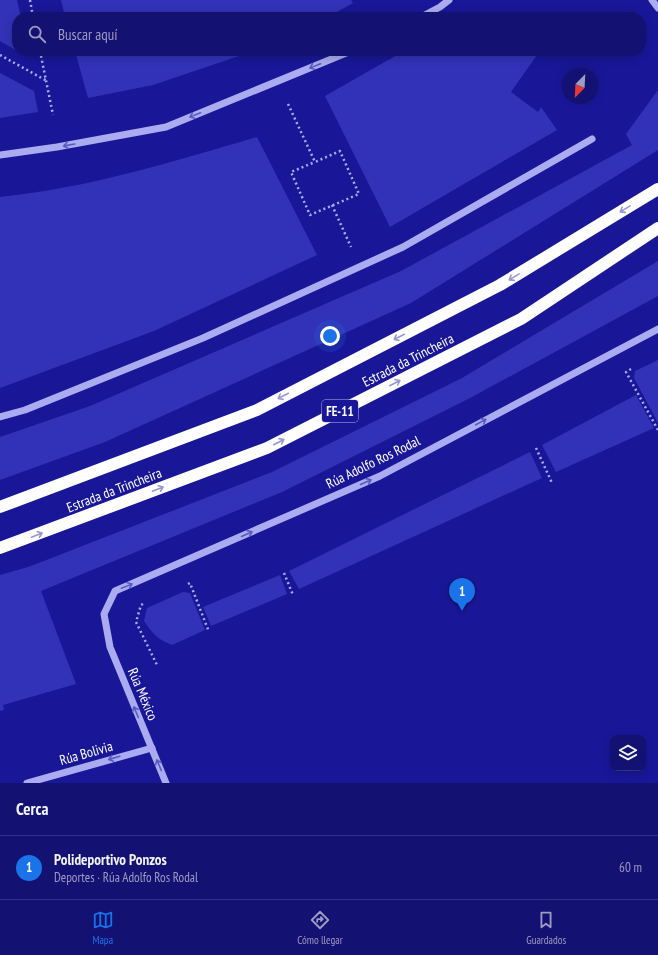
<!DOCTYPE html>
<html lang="es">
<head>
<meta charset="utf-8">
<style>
  body { margin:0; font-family:"PT Sans Narrow",sans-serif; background:#201f7a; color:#f1f3f6 }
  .controls { position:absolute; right:12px; bottom:12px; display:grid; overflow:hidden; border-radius:8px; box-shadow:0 2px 10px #0003 }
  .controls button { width:36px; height:36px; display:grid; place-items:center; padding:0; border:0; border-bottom:1px solid #323184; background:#131172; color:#f1f3f6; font:20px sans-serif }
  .compass { position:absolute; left:562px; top:68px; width:36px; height:36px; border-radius:50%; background:#131172; box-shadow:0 2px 10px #0003; rotate:204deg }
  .you { position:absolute; left:330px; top:336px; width:14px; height:14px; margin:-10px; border:3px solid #fff; border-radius:50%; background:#1a73e8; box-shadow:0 0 0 6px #1a73e833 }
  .badge { display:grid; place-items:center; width:26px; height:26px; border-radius:50%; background:#1a73e8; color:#fff; font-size:13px; font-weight:700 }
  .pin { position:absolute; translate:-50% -33px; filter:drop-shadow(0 1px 2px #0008) }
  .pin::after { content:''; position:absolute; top:21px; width:14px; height:12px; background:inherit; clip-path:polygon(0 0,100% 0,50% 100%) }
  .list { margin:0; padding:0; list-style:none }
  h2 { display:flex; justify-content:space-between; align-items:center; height:52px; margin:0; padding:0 16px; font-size:17px }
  h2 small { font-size:13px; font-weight:400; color:#9d9dc4 }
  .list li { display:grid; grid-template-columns:26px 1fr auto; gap:12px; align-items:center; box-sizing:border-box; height:64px; padding:0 16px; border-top:1px solid #323184 }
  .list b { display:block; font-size:15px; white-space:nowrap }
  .list p { margin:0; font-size:13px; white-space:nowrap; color:#9d9dc4 }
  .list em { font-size:13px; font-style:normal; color:#9d9dc4 }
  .icon { flex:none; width:22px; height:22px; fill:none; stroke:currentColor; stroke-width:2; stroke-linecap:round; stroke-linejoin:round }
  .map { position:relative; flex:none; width:658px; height:783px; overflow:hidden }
  .search { position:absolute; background:#131172; box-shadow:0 2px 10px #0003; left:12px; right:12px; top:12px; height:44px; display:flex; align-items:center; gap:10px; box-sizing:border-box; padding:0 14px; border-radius:16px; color:#9d9dc4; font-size:15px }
  .sheet { height:116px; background:#131172 }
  nav { display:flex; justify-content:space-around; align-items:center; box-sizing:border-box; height:56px; border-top:1px solid #323184; background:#131172; font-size:11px; color:#9d9dc4 }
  nav a { display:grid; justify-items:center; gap:2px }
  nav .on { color:#1a73e8 }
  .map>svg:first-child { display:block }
</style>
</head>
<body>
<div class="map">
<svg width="658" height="783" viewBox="0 0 658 783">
  <rect width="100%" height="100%" fill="#191798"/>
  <g fill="#3232b8">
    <polygon points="0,0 17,0 21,17 17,17 17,51 0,41"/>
    <polygon points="61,0 351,0 353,3 328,17 65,17"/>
    <polygon points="75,51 254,51 153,85 88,98"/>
    <polygon points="404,51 531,51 537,55 511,92 538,112 541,107 557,130 390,227 325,96"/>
    <polygon points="0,73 34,91 38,112 0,118"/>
    <polygon points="658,90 658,150 411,303 105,442 0,480 0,437 90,406 401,271 632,145 626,134"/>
    <path d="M257,137L317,255L154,331L0,388V197C88,188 172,162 257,137Z"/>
    <polygon points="658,261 658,296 472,397 282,492 41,591 76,684 3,705 4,710 0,711 0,575 31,566 272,472 462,378"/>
    <polygon points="658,360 658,423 634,378 635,371"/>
    <polygon points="636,395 654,428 556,472 542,445"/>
    <polygon points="530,452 542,478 299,589 289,571"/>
    <polygon points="280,575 287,594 211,626 203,607"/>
    <path d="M183,592L190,593L205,630L172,645C157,639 153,634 144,621L147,608Z"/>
  </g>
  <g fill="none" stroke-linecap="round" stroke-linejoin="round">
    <g stroke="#ababf1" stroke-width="2.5" stroke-dasharray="2 3" stroke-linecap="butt">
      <polyline points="30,0 33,17"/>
      <polyline points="40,51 53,115"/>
      <polyline points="0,55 47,81"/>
      <polyline points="288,104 315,162 340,151 359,194 310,215 291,172 315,162"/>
      <polyline points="332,205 351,247"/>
      <polyline points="631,369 626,372 658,430"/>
      <polyline points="536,448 552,483"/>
      <polyline points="284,573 293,595"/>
      <polyline points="188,584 190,583 209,632"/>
      <polyline points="143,604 141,605 136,622 157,665"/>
    </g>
    <g stroke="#ababf1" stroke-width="7">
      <polyline points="652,0 658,8"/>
      <polyline points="421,17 440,7 449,0"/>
      <polyline points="0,155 57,147 166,127 351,51"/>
      <polyline points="0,417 25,410 203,338 403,247 592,139"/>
      <polyline points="27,783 152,748"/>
      <polyline points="166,783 110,647 104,614 115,591 380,476 658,329"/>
    </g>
    <g stroke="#fff" stroke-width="12">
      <polyline points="0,507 257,410 500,285 658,189"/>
      <polyline points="0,548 267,448 521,319 658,228"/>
    </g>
  </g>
  <defs><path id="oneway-shaft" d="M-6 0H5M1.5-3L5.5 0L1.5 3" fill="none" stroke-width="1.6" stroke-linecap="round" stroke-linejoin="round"/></defs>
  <g stroke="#5b5ac0">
    <use href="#oneway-shaft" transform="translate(315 66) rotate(158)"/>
    <use href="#oneway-shaft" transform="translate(195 115) rotate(158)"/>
    <use href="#oneway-shaft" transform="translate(69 145) rotate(170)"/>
    <use href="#oneway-shaft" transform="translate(481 422) rotate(-28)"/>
    <use href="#oneway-shaft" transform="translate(366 482) rotate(-24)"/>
    <use href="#oneway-shaft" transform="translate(247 534) rotate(-24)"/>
    <use href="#oneway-shaft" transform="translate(127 586) rotate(-22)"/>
    <use href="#oneway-shaft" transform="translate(136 712) rotate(-113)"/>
    <use href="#oneway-shaft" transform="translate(114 758) rotate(164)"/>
    <use href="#oneway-shaft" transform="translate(159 765) rotate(-113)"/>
  </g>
  <g stroke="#9897d1">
    <use href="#oneway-shaft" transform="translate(625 209) rotate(149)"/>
    <use href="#oneway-shaft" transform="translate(514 277) rotate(149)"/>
    <use href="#oneway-shaft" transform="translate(399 337) rotate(153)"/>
    <use href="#oneway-shaft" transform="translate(395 383) rotate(-27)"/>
    <use href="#oneway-shaft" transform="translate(283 396) rotate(153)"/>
    <use href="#oneway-shaft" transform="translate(279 442) rotate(-27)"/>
    <use href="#oneway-shaft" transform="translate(158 489) rotate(-21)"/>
    <use href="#oneway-shaft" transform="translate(37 535) rotate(-21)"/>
  </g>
  <g text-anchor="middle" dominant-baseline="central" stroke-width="3" stroke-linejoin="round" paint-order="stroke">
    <rect fill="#191798" stroke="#bab9e0" stroke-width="1" x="322" y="400" width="36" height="22" rx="3"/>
    <g font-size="13" font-weight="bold" fill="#fff">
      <text x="340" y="411">FE-11</text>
    </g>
    <g font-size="14" fill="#fff" stroke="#191798">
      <text transform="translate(408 360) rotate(-27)">Estrada da Trincheira</text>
      <text transform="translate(373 462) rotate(-26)">Rúa Adolfo Ros Rodal</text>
      <text transform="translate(114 490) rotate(-21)">Estrada da Trincheira</text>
      <text transform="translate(143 694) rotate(67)">Rúa México</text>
      <text transform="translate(86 753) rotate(-16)">Rúa Bolivia</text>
    </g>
  </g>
</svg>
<div class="controls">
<button><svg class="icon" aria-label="layers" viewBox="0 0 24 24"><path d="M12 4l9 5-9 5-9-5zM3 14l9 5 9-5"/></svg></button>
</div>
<svg class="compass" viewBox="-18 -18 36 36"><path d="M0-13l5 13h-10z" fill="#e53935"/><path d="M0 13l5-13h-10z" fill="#9d9dc4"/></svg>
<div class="you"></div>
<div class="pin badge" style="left:462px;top:611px">1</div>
<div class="search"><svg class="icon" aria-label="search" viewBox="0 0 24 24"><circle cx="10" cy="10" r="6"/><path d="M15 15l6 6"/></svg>Buscar aquí</div>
</div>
<section class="sheet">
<h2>Cerca<small></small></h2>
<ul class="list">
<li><span class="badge">1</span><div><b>Polideportivo Ponzos</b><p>Deportes · Rúa Adolfo Ros Rodal</p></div><em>60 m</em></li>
</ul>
</section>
<nav>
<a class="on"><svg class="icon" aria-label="map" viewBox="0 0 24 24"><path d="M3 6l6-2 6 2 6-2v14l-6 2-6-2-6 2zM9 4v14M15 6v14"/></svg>Mapa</a>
<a><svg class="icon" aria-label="directions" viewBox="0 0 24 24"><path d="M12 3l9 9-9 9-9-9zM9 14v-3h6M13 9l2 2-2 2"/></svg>Cómo llegar</a>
<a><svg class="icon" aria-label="saved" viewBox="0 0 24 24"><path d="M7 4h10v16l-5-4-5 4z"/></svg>Guardados</a>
</nav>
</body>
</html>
